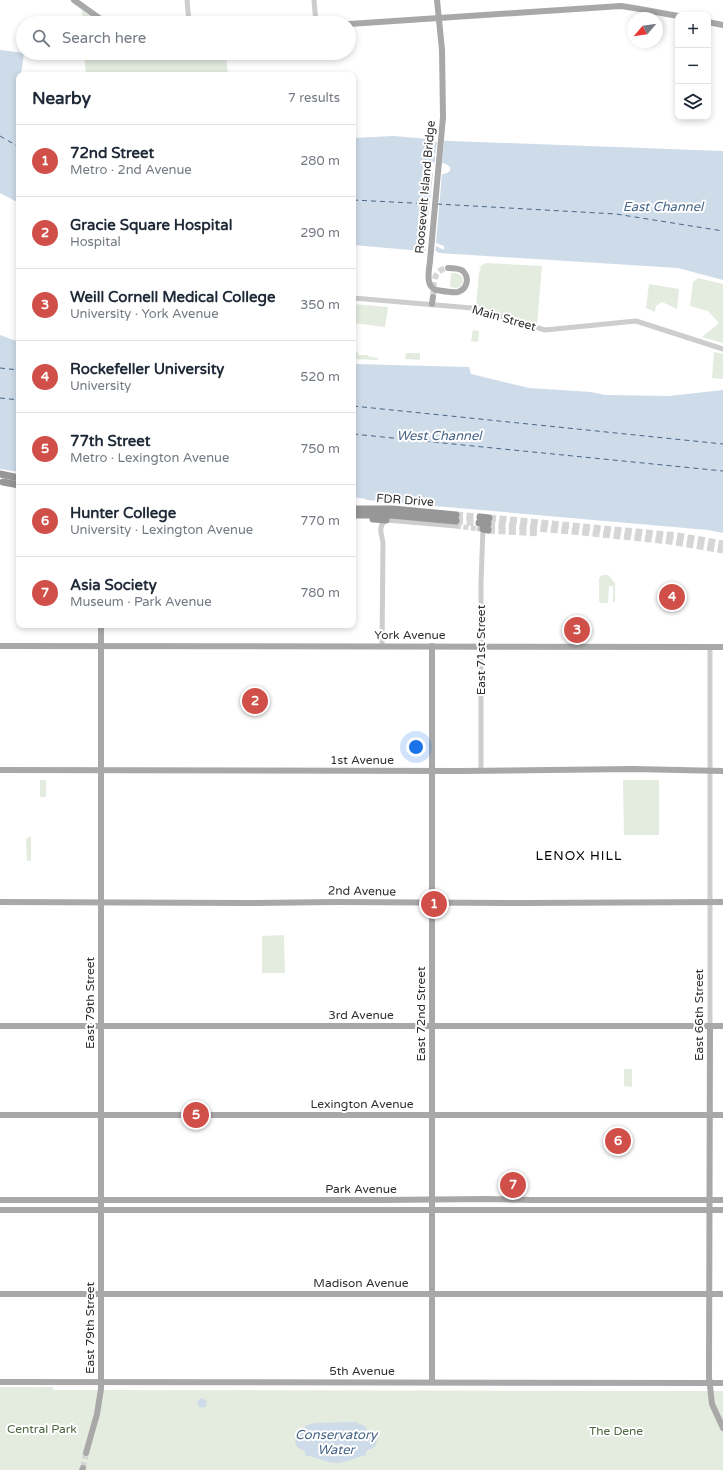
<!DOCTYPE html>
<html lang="en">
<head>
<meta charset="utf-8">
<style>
  body { margin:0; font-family:"Varela Round",sans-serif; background:#f2f2f3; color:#1f2937 }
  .controls { position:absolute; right:12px; top:12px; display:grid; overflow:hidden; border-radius:8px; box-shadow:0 2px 6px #0003 }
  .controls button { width:36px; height:36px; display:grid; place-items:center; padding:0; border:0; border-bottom:1px solid #e0e1e3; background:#fff; color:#1f2937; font:20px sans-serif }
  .compass { position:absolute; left:627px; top:12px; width:36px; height:36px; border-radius:50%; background:#fff; box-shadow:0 2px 6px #0003; rotate:241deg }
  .you { position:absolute; left:416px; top:747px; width:14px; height:14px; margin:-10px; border:3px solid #fff; border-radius:50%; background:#1a73e8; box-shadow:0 0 0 6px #1a73e833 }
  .badge { display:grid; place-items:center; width:26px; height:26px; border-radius:50%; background:#d04f48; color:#fff; font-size:13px; font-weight:700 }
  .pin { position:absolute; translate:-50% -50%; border:2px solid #fff; box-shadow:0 1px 4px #0006 }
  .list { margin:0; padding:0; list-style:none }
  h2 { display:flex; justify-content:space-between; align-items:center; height:52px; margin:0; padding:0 16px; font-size:17px }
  h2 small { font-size:13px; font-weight:400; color:#747a83 }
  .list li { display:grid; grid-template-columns:26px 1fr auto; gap:12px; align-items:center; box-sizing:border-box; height:72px; padding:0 16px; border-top:1px solid #e0e1e3 }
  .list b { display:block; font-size:15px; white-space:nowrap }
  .list p { margin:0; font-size:13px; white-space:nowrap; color:#747a83 }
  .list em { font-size:13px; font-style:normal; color:#747a83 }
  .icon { flex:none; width:22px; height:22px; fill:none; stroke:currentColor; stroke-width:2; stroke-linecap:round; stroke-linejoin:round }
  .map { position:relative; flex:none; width:723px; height:1470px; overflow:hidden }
  .search { position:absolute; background:#fff; box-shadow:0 2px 6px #0003; left:16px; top:16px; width:340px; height:44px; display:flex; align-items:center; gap:10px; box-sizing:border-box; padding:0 14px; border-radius:22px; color:#747a83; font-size:15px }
  .panel { position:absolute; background:#fff; box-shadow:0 2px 6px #0003; left:16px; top:72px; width:340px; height:556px; border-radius:8px }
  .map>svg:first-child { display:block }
</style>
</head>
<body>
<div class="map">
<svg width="723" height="1470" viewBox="0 0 723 1470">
  <rect width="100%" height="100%" fill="#fff"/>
  <g fill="#e4ebdf">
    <polygon points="82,10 101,23 82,23"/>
    <polygon points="84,53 226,53 228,75 86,75"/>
    <polygon points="486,263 542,266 537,325 476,306 479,273 481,269 479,267"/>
    <path d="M451,273C456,273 462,273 463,281L460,287L455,288L450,287Z"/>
    <polygon points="698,278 723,284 723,343 702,337 719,323 708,311 690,306 693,282"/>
    <polygon points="649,284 679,289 677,309 662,302 656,306 655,312 646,308"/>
    <polygon points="353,304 388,307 385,327 353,323"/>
    <polygon points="473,330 479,331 478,342 471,341"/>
    <polygon points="353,344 355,345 355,350 359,355 367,355 370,357 378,358 378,360 353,359"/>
    <polygon points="714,352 723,354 723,379 712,378"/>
    <polygon points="406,353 420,353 420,360 405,359"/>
    <polygon points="602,575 608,575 615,583 615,602 613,602 613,586 609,586 608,603 601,603 599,601 599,578"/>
    <rect x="40" y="780" width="6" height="17"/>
    <polygon points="623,780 659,780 659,835 624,835"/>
    <polygon points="31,836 31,861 27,861 26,839"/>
    <polygon points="284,935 285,973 262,973 262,936"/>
    <polygon points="624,1069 632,1069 632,1087 624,1086"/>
    <polygon points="0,1387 53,1387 53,1390 55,1390 723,1391 723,1470 0,1470"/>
  </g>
  <g fill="#cedbe8">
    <polygon points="0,50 24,53 21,75 19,75 19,203 0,193"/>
    <polygon points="394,136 451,141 723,151 723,280 678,268 439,253 434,250 422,251 353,245 353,138"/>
    <polygon points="0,335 19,342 19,472 0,469"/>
    <polygon points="353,364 469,367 471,374 529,388 591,392 605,395 669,396 723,390 723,533 708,530 367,500 366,499 353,497"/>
    <circle cx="202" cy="1403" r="4.5"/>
    <path d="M356,1422L366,1427V1431L373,1433L377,1441L375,1447L366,1451V1455C357,1457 345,1463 336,1463C327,1463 314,1456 305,1455V1451L298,1448L295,1443L297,1435L305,1431V1426L315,1423Z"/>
  </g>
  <polygon fill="#fff" points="437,138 447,139 444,141 442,163 446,164 450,167 450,171 445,174 442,174 436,243 444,246 444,250 436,246 435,252 424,253 426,252 425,245 433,173 430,173 426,169 427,165 435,162 435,156 433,156 433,154 435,154 437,142 435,142 435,139 437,139"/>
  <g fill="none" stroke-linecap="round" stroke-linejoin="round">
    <g stroke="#476688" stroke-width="1" stroke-dasharray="5 4" stroke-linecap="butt">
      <polyline points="0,136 19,147"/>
      <polyline points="353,200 432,204"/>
      <polyline points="437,204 616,214 723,231"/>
      <polyline points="0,368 19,370"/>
      <polyline points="0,398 19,400"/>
      <polyline points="353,406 723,444"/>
      <polyline points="353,434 723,471"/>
    </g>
    <polyline stroke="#d6d6d6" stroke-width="5" stroke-dasharray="5 2.5" stroke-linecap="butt" points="456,526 479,529"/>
    <g stroke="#d6d6d6" stroke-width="6" stroke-dasharray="6 3" stroke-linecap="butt">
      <path d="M433,297C434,284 432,270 448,268"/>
      <polyline points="83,1468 86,1453"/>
    </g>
    <g stroke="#d6d6d6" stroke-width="7" stroke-dasharray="7 3.5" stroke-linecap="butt">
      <polyline points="456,515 480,517"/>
      <polyline points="489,518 678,536 723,544"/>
      <polyline points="456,521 479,523"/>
      <polyline points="488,524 582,532 670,541 723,550"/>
      <polyline points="488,530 540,533"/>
    </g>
    <g stroke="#cdcdcd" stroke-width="5">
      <polyline points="187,0 189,23"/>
      <polyline points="314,0 316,23"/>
      <polyline points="353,298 472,308 545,330 636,321 723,349"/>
      <polyline points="479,529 483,529 481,582 481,770"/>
      <path d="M382,646L383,543C382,534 377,527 386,520L456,526"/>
      <polyline points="710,647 710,1026"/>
    </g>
    <g stroke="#a8a8a8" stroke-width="6">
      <polyline points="74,0 106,23"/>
      <polyline points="708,22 723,25"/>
      <polyline points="349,24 621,6 634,8 678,16"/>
      <polyline points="430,261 443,117 442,50 437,0"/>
      <path d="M436,290C443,291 451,293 458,292C467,289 470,278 463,271C459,268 453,268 448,268"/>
      <polyline points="432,304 433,297"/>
      <polyline points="0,646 723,647"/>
      <polyline points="432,646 432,1382"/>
      <polyline points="0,770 461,771 633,769 723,771"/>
      <polyline points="0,902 247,903 336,902 523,903 723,902"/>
      <polyline points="0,1026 723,1026"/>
      <polyline points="710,1026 709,1377 712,1404 723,1428"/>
      <polyline points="0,1115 723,1115"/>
      <polyline points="0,1200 382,1200 486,1199 531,1200 723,1200"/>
      <polyline points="0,1210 723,1210"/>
      <polyline points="0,1294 723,1294"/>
      <polyline points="0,1382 723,1383"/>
      <polyline points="86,1453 97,1414 101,1389 101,625"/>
      <polyline points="82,1470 83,1468"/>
    </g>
    <g stroke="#979797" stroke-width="7">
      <polyline points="0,474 19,478"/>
      <polyline points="3,482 19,485"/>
      <polyline points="353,509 393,509 456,515"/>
      <polyline points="353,515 391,515 456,521"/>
      <polyline points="480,517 489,518"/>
      <polyline points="373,519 386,520"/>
      <polyline points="479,523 488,524"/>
      <polyline points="483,529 488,530"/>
    </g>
    <path stroke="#a8a8a8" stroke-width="6" d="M430,261C429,271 425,286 436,290"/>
  </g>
  <g text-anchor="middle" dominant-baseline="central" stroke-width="4" stroke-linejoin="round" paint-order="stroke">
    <g font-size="12" fill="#303030" stroke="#fff">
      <text transform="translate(425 187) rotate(-85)">Roosevelt Island Bridge</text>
      <text transform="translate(504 318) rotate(16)">Main Street</text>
      <text transform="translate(405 500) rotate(4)">FDR Drive</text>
      <text x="410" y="635">York Avenue</text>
      <text transform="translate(481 650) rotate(-90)">East 71st Street</text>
      <text x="362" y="760">1st Avenue</text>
      <text transform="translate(362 891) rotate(1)">2nd Avenue</text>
      <text transform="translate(90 1003) rotate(-90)">East 79th Street</text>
      <text transform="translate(421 1014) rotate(-90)">East 72nd Street</text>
      <text x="361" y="1015">3rd Avenue</text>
      <text transform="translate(699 1015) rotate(-90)">East 66th Street</text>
      <text x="362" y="1104">Lexington Avenue</text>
      <text x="361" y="1189">Park Avenue</text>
      <text x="361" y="1283">Madison Avenue</text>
      <text transform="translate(90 1328) rotate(-90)">East 79th Street</text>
      <text x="362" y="1371">5th Avenue</text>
    </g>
    <g font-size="12" fill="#4e6642" stroke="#fff">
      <text x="42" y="1429">Central Park</text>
      <text x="616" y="1431">The Dene</text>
    </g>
    <g font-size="13" font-style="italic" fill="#476688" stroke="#fff">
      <text x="663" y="207">East Channel</text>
      <text x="439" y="436">West Channel</text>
      <text x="336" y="1435">Conservatory<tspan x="336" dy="15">Water</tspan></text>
    </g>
    <g font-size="13" letter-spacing="1" fill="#000" stroke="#fff">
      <text x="579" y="856">LENOX HILL</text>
    </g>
  </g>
</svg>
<div class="controls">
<button>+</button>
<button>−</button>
<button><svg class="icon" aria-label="layers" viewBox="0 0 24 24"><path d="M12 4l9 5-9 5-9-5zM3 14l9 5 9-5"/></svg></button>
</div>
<svg class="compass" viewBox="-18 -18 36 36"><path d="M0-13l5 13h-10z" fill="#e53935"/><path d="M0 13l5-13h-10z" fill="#747a83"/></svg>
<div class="you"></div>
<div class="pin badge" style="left:434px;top:904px">1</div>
<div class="pin badge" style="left:255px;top:701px">2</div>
<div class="pin badge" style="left:577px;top:630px">3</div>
<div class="pin badge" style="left:672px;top:597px">4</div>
<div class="pin badge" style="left:196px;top:1115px">5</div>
<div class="pin badge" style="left:618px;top:1141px">6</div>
<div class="pin badge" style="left:513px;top:1185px">7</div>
<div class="search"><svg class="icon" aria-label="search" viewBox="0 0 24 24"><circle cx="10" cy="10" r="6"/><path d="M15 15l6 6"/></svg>Search here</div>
<section class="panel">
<h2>Nearby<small>7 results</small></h2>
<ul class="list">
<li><span class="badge">1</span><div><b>72nd Street</b><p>Metro · 2nd Avenue</p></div><em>280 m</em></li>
<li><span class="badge">2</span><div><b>Gracie Square Hospital</b><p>Hospital</p></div><em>290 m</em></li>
<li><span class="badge">3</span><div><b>Weill Cornell Medical College</b><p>University · York Avenue</p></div><em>350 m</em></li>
<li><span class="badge">4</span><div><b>Rockefeller University</b><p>University</p></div><em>520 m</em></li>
<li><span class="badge">5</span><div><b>77th Street</b><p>Metro · Lexington Avenue</p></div><em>750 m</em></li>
<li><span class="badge">6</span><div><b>Hunter College</b><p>University · Lexington Avenue</p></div><em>770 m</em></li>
<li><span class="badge">7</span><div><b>Asia Society</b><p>Museum · Park Avenue</p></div><em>780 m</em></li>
</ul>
</section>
</div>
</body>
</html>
